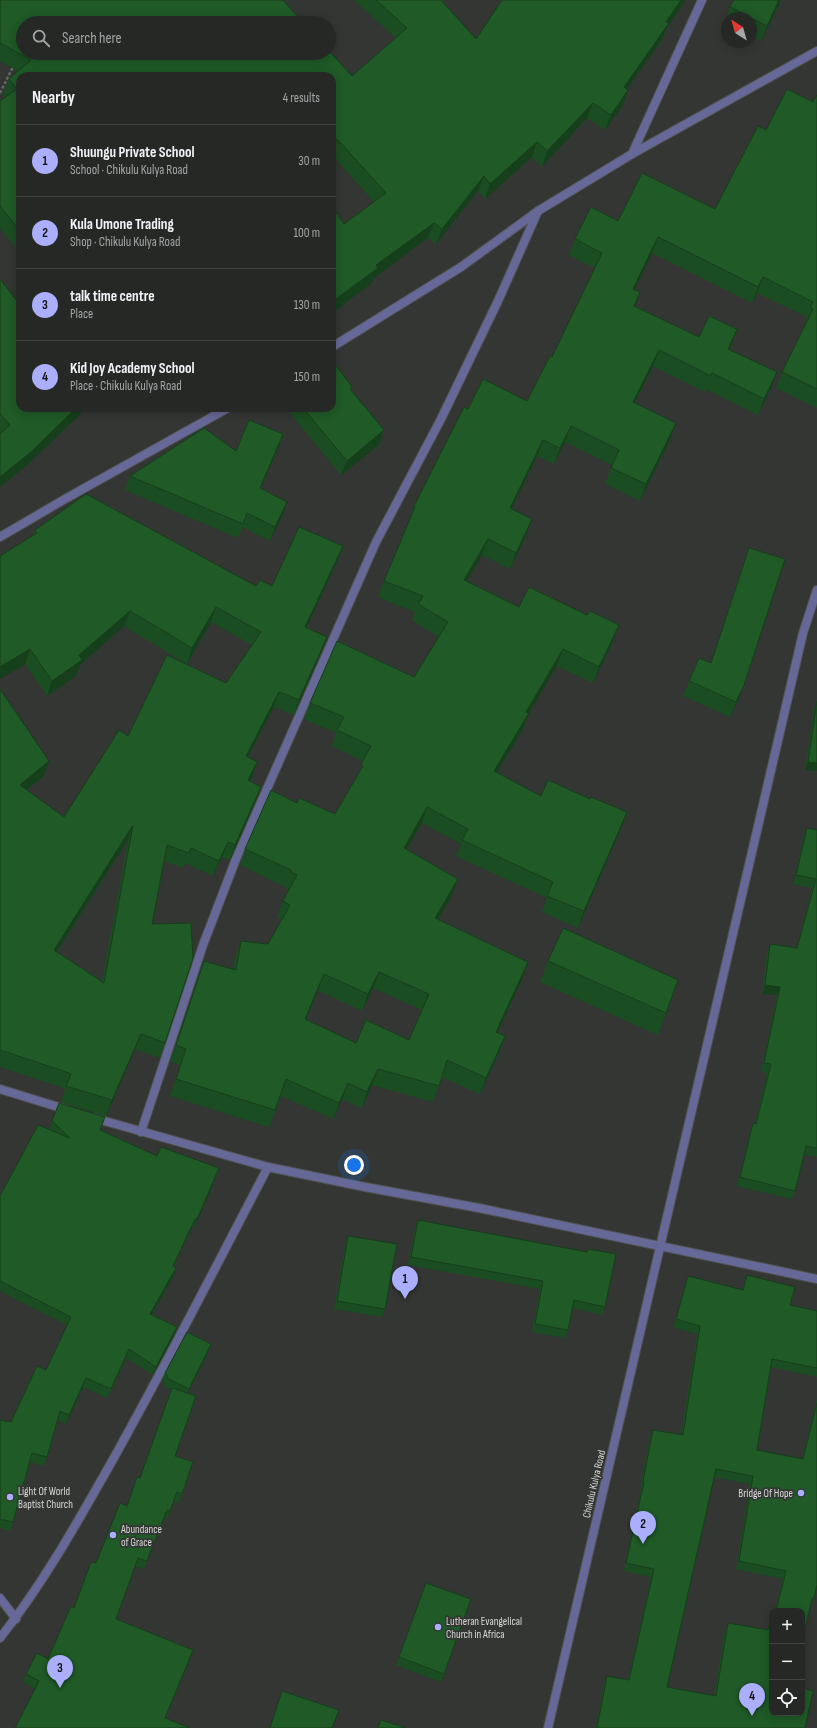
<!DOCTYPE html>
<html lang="en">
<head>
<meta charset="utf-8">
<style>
  body { margin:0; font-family:"Sofia Sans Condensed",sans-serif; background:#323432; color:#f1f3f6 }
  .controls { position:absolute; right:12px; bottom:12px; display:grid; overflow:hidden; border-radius:8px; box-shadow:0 2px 10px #0003 }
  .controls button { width:36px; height:36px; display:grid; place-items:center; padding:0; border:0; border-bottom:1px solid #424443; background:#262826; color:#f1f3f6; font:20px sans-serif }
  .compass { position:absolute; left:721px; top:12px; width:36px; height:36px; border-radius:50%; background:#262826; box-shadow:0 2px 10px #0003; rotate:323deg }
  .you { position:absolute; left:354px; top:1165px; width:14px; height:14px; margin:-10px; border:3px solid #fff; border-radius:50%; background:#1a73e8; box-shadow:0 0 0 6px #1a73e833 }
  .badge { display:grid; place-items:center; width:26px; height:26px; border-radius:50%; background:#abaffb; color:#111; font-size:13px; font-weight:700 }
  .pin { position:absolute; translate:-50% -33px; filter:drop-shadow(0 1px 2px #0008) }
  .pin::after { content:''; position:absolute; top:21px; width:14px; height:12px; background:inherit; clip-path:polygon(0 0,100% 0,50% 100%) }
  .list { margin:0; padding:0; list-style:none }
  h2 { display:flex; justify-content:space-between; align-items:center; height:52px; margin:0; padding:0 16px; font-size:17px }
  h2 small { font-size:13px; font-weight:400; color:#a4a6a7 }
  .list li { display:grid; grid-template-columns:26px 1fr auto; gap:12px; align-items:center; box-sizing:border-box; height:72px; padding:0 16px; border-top:1px solid #424443 }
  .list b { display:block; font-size:15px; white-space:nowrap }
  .list p { margin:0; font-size:13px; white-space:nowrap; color:#a4a6a7 }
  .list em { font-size:13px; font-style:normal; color:#a4a6a7 }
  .icon { flex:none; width:22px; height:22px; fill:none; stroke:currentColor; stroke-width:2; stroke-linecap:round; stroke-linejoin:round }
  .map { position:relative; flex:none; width:817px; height:1728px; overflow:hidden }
  .search { position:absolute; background:#262826; box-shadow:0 2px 10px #0003; left:16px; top:16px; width:320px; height:44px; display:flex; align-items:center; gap:10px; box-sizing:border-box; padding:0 14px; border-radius:22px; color:#a4a6a7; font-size:15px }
  .panel { position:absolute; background:#262826; box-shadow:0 2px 10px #0003; left:16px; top:72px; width:320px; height:340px; border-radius:12px }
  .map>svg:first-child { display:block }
</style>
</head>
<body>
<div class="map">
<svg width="817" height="1728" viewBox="0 0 817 1728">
  <rect width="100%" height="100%" fill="#333633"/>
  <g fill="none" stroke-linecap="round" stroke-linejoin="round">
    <g stroke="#505350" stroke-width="10">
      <g id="minor">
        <polyline points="632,154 702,0"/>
        <polyline points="332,347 461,267 538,211 632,154 817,51"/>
        <polyline points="0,537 65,499 228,408"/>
        <polyline points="0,1089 68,1110"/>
        <polyline points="94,1118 268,1167 365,1187 479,1208 817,1279"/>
        <polyline points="141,1132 203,945 236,859 376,542 441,419 498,301 538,211"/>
        <polyline points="0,1598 16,1619"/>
        <path d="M0,1638C43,1584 77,1523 111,1463C166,1365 216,1266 268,1167"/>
        <polyline points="548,1728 803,633 817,590"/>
      </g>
    </g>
    <polyline stroke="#666866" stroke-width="2.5" stroke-dasharray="3 2" stroke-linecap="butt" points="0,93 14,65"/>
    <use href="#minor" stroke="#666897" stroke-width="8"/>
  </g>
  <g fill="#1b4d22" fill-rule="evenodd">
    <polygon points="0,0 352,76 396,38 354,0 444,0 443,2 476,39 502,1 500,0 686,0 666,29 663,38 627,89 628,90 623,105 605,130 587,118 542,167 532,157 485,199 478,191 436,244 428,238 374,278 372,283 332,313 332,207 344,224 374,202 332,155 332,76 20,76 20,253 0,228 0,101 6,97 3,95 9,79 18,71 0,61"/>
    <polygon points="781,0 761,41 751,36 751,18 727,18 727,24 725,22 730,7"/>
    <path d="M817,95V408L776,388L782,372L806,324H805L807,317L757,293L752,303L652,253L634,289L635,306L699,337L737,329L730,349L771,388L758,415L706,389L705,392L653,366L635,403L676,423L670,439L640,501L605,484L612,465L565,442L554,464L537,456L511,508L526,535L510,569L482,555L467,581L519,607L613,641L593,683L557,666L528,715L523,729L496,773L541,796L621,828L578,928L542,912L547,898L456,856L461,844L422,823L407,849L452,895L438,920L522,979L497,1033L505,1036L499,1052L480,1094L442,1077L433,1102L372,1085L362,1108L342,1099L333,1119L281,1096L269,1127L170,1096L180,1065L170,1061L204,961L233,969L235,957L241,941L268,944L281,920L277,917L283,901L289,890L285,888V887L240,865L245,849L297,803L335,814L357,777L363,761L332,746L336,733L304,719L310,703L414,677L439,637L412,620L415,612L378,597L384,581L409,523L408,522L414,506L468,409L527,401L552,357L595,268L569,255L575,239L618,221L715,209L766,130L813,102ZM373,988L422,1010L409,1040L356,1043L306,1020L318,990L362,1011Z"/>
    <polygon points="0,279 20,408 87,408 25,467 0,487"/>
    <polygon points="352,387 351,390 384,430 379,445 341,475 286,408 332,408"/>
    <polygon points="283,434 278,448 260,489 287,502 282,516 270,541 242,527 238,538 125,490 130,476 236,451"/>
    <path d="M35,530L256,586H272L343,546L337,561L306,628L321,652L294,715L274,707L248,757L257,762L252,777L250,781L261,787L255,802L230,860L222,857L213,876L185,863L183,868L164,861L152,924L165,1043L160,1058L135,1049L106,1116L61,1102L65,1089L61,1087L0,1067V689L44,776L27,790L64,817L128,736L226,683L252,645L211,622L187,664L124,626L80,665L77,675L47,696L25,664L33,536ZM128,840L102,981L57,952Z"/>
    <polygon points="749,548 738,701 730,717 683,696 689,681 711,663"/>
    <polygon points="817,701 817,771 805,770 814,709"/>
    <polygon points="807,828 817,830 817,1157 804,1155 795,1191 792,1199 737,1186 750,1132 753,1123 755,1124 767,1073 761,1072 777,995 762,994 767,953 770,944 797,948 812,888 793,884 804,836"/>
    <polygon points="548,961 678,980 658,1035 540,982"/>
    <polygon points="52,1121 100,1130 157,1156 216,1177 194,1228 192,1227 173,1266 176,1268 173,1277 152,1314 177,1327 174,1335 153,1375 126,1358 107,1398 83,1387 66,1424 58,1420 47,1457 44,1466 30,1462 13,1522 10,1531 0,1528 0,1420 11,1422 46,1370 67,1325 0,1291 0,1196 49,1130"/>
    <polygon points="418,1220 587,1252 588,1249 605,1307 603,1315 572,1308 568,1330 565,1338 532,1332 540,1289 408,1265 415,1228"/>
    <polygon points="348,1236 385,1309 382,1317 334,1309 345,1244"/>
    <polygon points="747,1275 790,1305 817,1311 817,1377 771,1367 757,1450 802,1459 817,1399 817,1585 814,1598 811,1606 810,1606 802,1611 775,1611 783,1579 736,1569 750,1484 714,1477 667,1687 714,1696 725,1631 728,1623 767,1630 771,1618 805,1728 596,1728 604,1684 607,1676 628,1680 651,1577 624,1571 641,1490 640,1489 650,1438 653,1430 681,1435 697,1334 673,1327 686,1284 688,1276 742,1290"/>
    <polygon points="208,1352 188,1394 175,1456 193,1462 179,1503 174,1501 167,1519 164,1518 144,1569 135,1566 116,1619 190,1658 165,1718 35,1689 23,1682 26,1674 48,1659 74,1608 127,1506 140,1478 171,1390 164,1386 165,1384 162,1381 165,1373"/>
    <polygon points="426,1583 471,1599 441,1682 396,1665"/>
  </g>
  <g fill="#163f1b">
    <polygon points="681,0 686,0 666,29 663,38 618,102 624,87 666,22"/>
    <polygon points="779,0 781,0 761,41 767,26"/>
    <polygon points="628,90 623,105 605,130 611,115"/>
    <polygon points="593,103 587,118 542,167 547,151"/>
    <polygon points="337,139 332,152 332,143"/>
    <polygon points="537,142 532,157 485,199 490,184"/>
    <polygon points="484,176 478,191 436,244 442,229"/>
    <polygon points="434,223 428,238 374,278 372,283 332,313 332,309 336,299 376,265"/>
    <polygon points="658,237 652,253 627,305 633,289"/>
    <polygon points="763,277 757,293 752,303 758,287"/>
    <polygon points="640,292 635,308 634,306"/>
    <polygon points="737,329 731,346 722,365 728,349"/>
    <polygon points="659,350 653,366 627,418 633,402"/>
    <polygon points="777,372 771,388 758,415 764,399"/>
    <polygon points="76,408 87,408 25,467 0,487 0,477"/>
    <polygon points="676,423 670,439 640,501 646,484"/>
    <polygon points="571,426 565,442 554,464 560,448"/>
    <polygon points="384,430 379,445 341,475 347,461"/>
    <polygon points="283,434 278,448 255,502 260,488"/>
    <polygon points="543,440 537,456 504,524 510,508"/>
    <polygon points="287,502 282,516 270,541 275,527"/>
    <polygon points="532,519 526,535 510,569 516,553"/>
    <polygon points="488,539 482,555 458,596 464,580"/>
    <polygon points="343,546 337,561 300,642 305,627"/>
    <polygon points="216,607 211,622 187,664 192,648"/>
    <polygon points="130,611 124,626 80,665 77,675 47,696 52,681 79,655"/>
    <polygon points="619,625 613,641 593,683 599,667"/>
    <polygon points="327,637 321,652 294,715 299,700"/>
    <polygon points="30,649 25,664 0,679 0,667"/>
    <polygon points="563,649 557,666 528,715 523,729 488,787 494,771 526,712"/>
    <polygon points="744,685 738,701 730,717 736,702"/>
    <polygon points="279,692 274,707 240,771 246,756"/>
    <polygon points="49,761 44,776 14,800 20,785"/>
    <polygon points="257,762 252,777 242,795 248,780"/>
    <polygon points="808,762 817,763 817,771 805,770"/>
    <polygon points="261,787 255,802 230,860 235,845"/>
    <polygon points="427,807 422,823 398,864 404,848"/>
    <polygon points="627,812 621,828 578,928 584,911"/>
    <polygon points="133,825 128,840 48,965 54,950"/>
    <polygon points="228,842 222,857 213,876 219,861"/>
    <polygon points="458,879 452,895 429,935 435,918"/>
    <polygon points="528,962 522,979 490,1048 496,1032"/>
    <polygon points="379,972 373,988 362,1011 368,994"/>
    <polygon points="324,974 318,990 299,1036 305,1019"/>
    <polygon points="765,985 780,987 777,995 762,994"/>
    <polygon points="141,1034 135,1049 106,1116 112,1100"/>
    <polygon points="505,1036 499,1052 480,1094 486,1078"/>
    <polygon points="378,1069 372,1085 362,1108 367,1092"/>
    <polygon points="348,1083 342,1099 333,1119 339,1103"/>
    <polygon points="219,1168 216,1177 194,1228 197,1219"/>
    <polygon points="195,1219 192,1227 169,1274 173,1266"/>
    <polygon points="176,1268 173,1277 147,1322 150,1314"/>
    <polygon points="177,1327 174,1335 153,1375 156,1367"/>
    <polygon points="211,1344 208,1352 186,1397 189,1389"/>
    <polygon points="129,1349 126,1358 107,1398 111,1389"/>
    <polygon points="86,1378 83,1387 66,1424 69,1415"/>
    <polygon points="193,1650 190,1658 162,1726 165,1718"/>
  </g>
  <g fill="#1f5a27" stroke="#163f1b" fill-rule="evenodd">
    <polygon points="0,0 283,0 303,23 23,23 23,53 329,53 329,51 352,76 407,28 376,0 441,0 476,39 502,0 681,0 666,22 669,23 624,87 628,90 611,115 593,103 547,151 537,142 490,184 484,176 442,229 434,223 376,265 378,268 336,299 332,295 332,207 344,224 386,193 337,139 332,143 332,76 20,76 20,231 0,206 0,101 17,89 9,79 31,60 0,43"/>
    <polygon points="734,0 779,0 767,26 730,7"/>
    <path d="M787,89L813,102L817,95V389L782,372L813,309L810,307L813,302L763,277L758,287L658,237L633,289L640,292L634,306L699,337L709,316L737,329L728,349L777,372L764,399L712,373L711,376L659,350L633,402L676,423L646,484L611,468L619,450L571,426L560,448L543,440L510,508L532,519L516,553L488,539L464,580L519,607L529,587L587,615L590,611L619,625L599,667L563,649L526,712L529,713L494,771L541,796L548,780L590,799L591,797L627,812L584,911L547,896L553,882L462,840L468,829L427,807L404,848L458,879L435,918L528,962L496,1032L505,1036L486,1078L447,1060L439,1086L378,1069L367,1092L348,1083L339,1103L286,1079L275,1110L176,1079L186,1049L176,1045L204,961L236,970L241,941L268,944L290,905L283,901L297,875L291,872V870L245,849L271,790L297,803L299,798L335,814L363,766L361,764L371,746L337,730L344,717L310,703L337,641L414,677L448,622L418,604L423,596L384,581L415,507L414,506L464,407L468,409L483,379L527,401L550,356L552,357L602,253L575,239L591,207L618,221L642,173L715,209L758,126L766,130ZM379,972L429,994L409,1040L366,1020L356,1043L305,1019L324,974L368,994Z"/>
    <polygon points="0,279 20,305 20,408 76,408 31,452 0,477 0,434 10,425 0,414"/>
    <polygon points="332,360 352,387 350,389 384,430 347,461 303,408 332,408"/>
    <polygon points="249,420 283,434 260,488 287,502 275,527 247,513 243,524 130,476 204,428 236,451"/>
    <path d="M86,494L256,586L260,580L272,586L299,527L343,546L305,627L327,637L299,700L279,692L246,756L257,762L248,780L261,787L235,845L228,842L219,861L191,848L189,853L167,845L152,924L191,923L193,958L165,1043L141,1034L112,1100L66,1086L71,1074L66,1072L0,1050V689L49,761L20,785L64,817L119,730L128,736L167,655L226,683L261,632L216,607L192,648L130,611L79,655L82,660L52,681L30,649L0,667V556L37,533L35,530ZM133,825L104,983L54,950Z"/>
    <polygon points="749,548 785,559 744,685 736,702 689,681 699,658 711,663"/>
    <polygon points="817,701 817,763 808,762"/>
    <polygon points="807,828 817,830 817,1148 806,1146 795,1191 740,1177 753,1123 756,1124 771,1064 764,1063 780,987 765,985 770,944 797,948 816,879 796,875"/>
    <polygon points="563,928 678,980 666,1013 548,961"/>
    <polygon points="59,1103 105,1117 100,1130 157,1156 161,1147 219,1168 197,1219 195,1219 173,1266 176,1268 150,1314 177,1327 156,1367 129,1349 111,1389 86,1378 69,1415 60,1411 47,1457 32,1453 13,1522 0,1519 0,1420 11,1422 37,1366 46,1370 71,1317 0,1281 0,1196 38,1125 70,1138 52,1121"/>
    <polygon points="418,1220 587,1252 588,1249 616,1254 605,1307 574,1300 568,1330 535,1324 543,1281 411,1257"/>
    <polygon points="348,1236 397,1244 385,1309 337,1301"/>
    <polygon points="747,1275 795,1287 790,1305 817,1311 817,1368 772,1359 757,1450 803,1459 817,1403 817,1585 814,1598 812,1598 802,1644 802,1611 776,1611 786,1571 739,1561 753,1476 716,1469 667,1687 716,1696 728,1623 768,1630 771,1618 772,1619 772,1713 802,1713 802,1688 813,1691 805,1728 597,1728 607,1676 629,1680 654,1569 626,1563 644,1482 643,1481 653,1430 683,1435 700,1326 676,1319 688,1276 743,1290"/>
    <polygon points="187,1332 211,1344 189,1389 167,1378 168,1376 165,1373"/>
    <polygon points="172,1388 196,1396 175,1456 193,1462 182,1494 177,1492 170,1511 167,1510 147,1561 138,1558 116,1619 193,1650 165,1718 190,1728 15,1728 39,1681 26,1674 37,1653 48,1659 71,1606 74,1608 91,1562 96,1563 120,1503 127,1506 137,1477 140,1478"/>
    <polygon points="426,1583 471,1599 444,1674 399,1657"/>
    <polygon points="282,1691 339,1710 332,1728 270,1728"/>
    <polygon points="381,1720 406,1728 378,1728"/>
  </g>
  <g fill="#abaffb" stroke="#333633" stroke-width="1.5">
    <circle cx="801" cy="1493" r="4"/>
    <circle cx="10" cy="1497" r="4"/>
    <circle cx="113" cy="1535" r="4"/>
    <circle cx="438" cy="1627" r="4"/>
  </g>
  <g text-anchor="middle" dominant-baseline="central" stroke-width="3.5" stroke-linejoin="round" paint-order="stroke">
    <g font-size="11" fill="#d6d8d6" stroke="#333633">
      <text transform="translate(594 1484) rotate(-77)">Chikulu Kulya Road</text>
    </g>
    <g font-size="11" fill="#d6d8d6" stroke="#333633" text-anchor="start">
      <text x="18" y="1491">Light Of World<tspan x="18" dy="13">Baptist Church</tspan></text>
      <text x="793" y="1493" text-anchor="end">Bridge Of Hope</text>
      <text x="121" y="1529">Abundance<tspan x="121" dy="13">of Grace</tspan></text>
      <text x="446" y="1621">Lutheran Evangelical<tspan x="446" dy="13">Church in Africa</tspan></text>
    </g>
  </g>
</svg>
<div class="controls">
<button>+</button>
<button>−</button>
<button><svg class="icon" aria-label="locate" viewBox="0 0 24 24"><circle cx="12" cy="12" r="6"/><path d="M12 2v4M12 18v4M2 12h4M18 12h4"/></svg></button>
</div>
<svg class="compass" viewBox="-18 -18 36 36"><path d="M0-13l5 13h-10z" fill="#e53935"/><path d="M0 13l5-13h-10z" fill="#a4a6a7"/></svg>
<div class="you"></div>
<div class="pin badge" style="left:405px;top:1299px">1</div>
<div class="pin badge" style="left:643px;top:1544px">2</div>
<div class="pin badge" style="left:60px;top:1688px">3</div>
<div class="pin badge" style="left:752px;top:1716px">4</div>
<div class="search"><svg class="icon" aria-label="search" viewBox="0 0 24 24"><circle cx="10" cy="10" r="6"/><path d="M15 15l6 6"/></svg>Search here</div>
<section class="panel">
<h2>Nearby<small>4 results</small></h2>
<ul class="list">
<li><span class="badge">1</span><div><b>Shuungu Private School</b><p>School · Chikulu Kulya Road</p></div><em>30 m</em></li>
<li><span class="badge">2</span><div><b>Kula Umone Trading</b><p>Shop · Chikulu Kulya Road</p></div><em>100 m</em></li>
<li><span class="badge">3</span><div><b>talk time centre</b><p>Place</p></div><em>130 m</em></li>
<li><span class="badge">4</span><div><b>Kid Joy Academy School</b><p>Place · Chikulu Kulya Road</p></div><em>150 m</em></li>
</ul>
</section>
</div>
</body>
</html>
